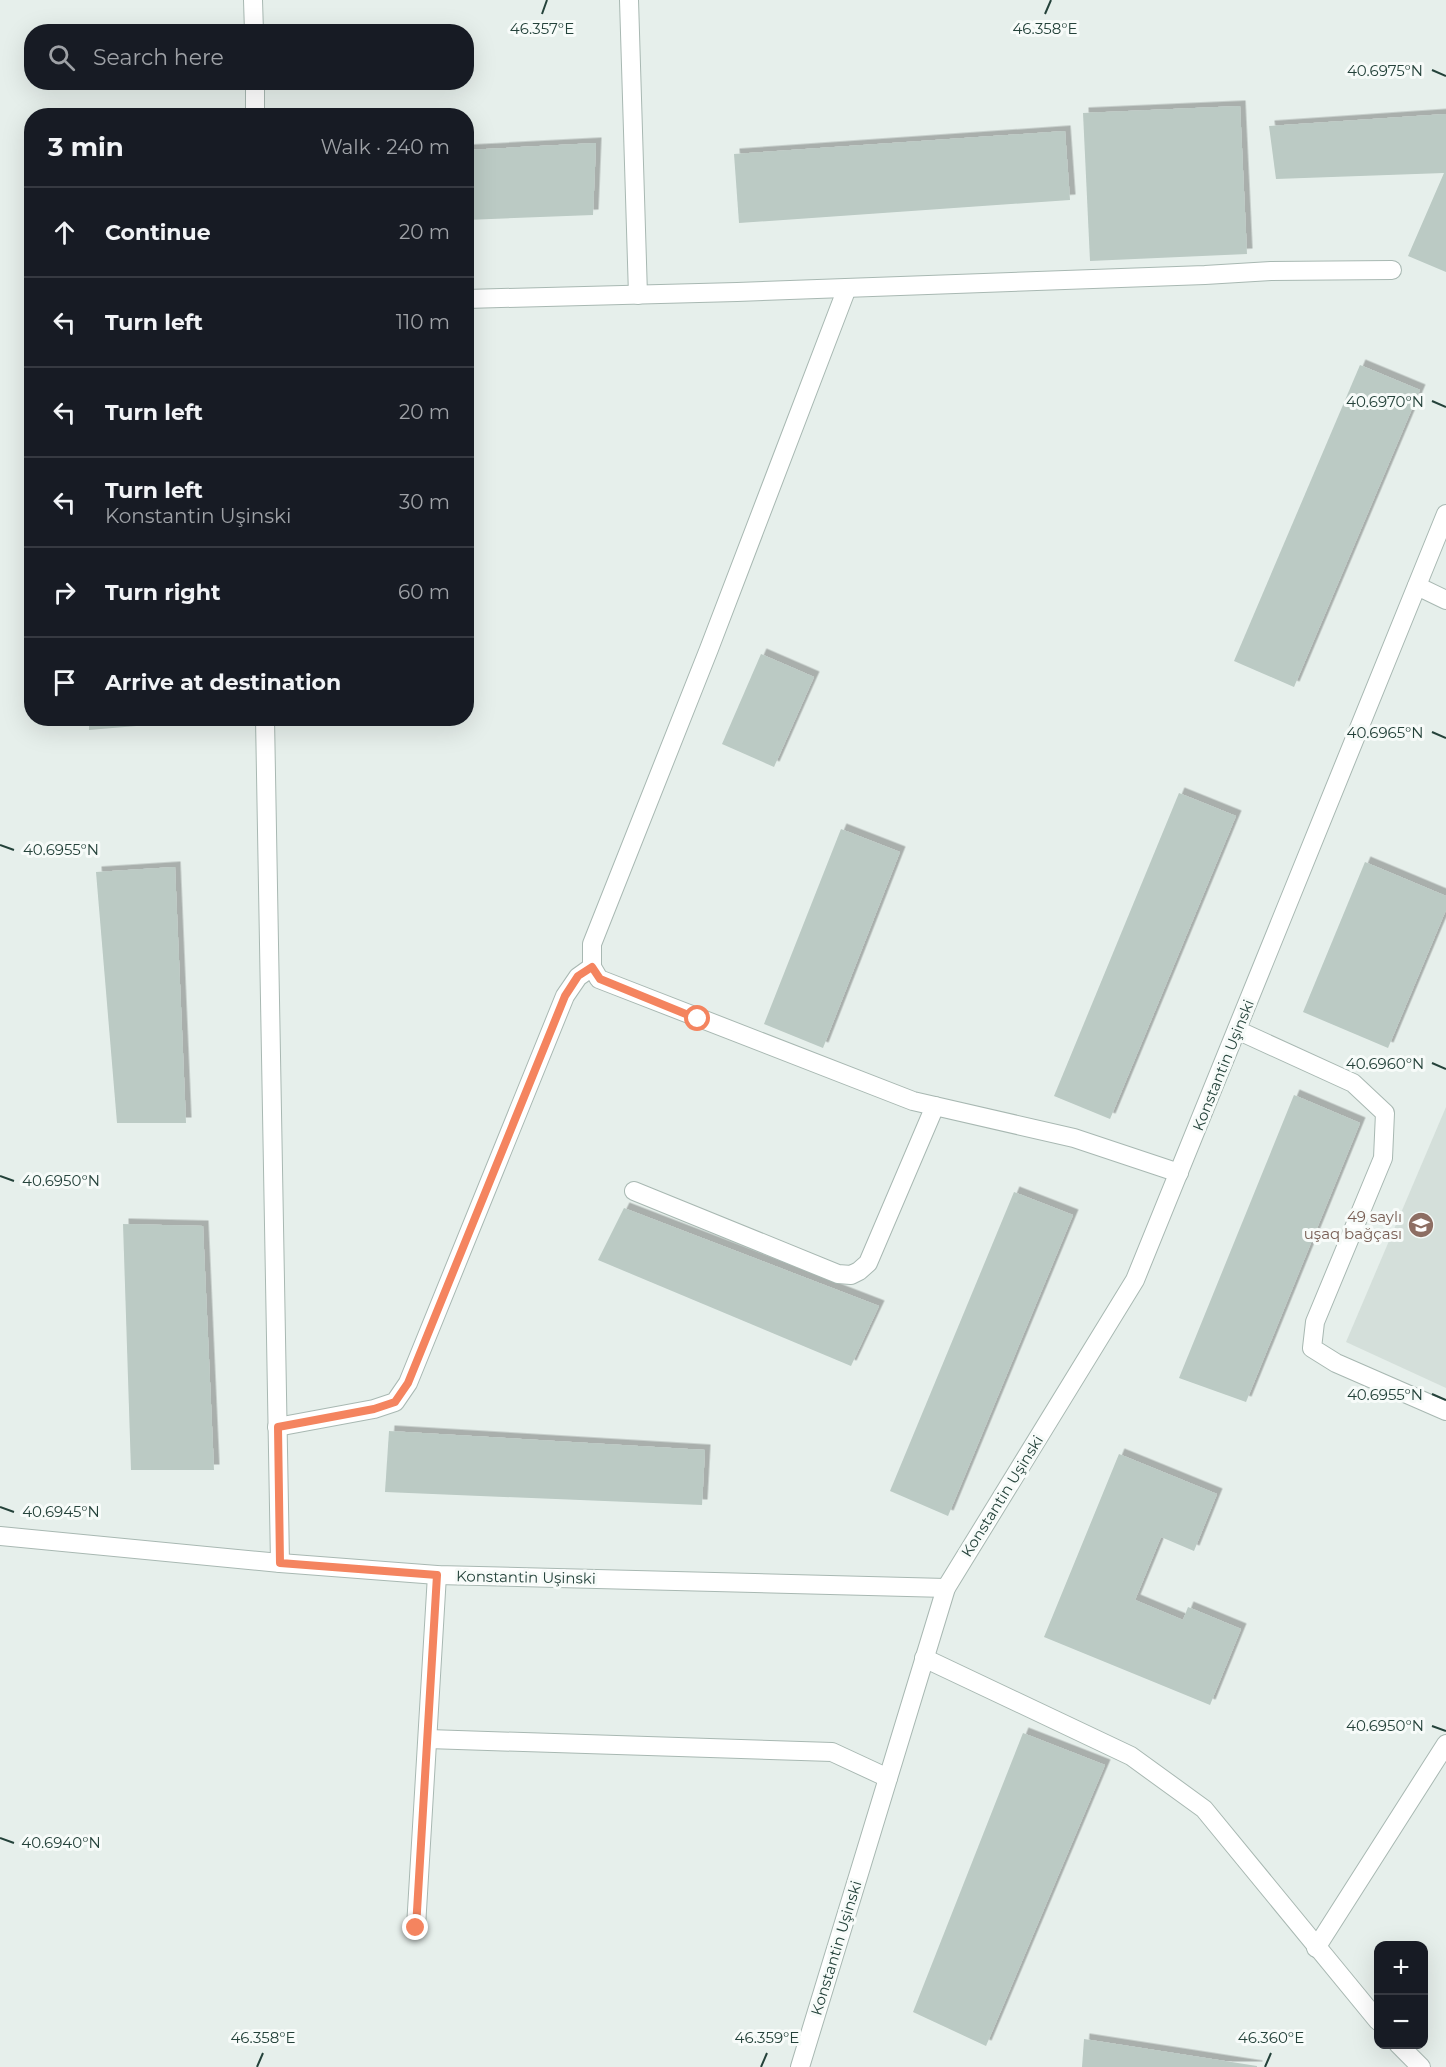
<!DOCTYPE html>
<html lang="en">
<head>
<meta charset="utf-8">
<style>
  body { margin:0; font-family:Montserrat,sans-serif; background:#242831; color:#f1f3f6 }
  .controls { position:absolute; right:18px; bottom:18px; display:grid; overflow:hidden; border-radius:12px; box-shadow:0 6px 24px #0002 }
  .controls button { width:54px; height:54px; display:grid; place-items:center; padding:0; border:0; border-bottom:2px solid #363941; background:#171b24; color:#f1f3f6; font:30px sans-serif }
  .stop { position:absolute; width:18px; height:18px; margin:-14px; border:4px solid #f4845f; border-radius:50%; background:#fff }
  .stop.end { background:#f4845f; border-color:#fff; box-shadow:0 2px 6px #0008 }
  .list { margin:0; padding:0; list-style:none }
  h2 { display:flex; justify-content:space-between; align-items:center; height:78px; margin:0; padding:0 24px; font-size:26px }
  h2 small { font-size:20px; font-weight:400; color:#9ea1a6 }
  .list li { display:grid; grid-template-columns:39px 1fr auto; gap:18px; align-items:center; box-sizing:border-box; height:90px; padding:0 24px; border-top:2px solid #363941 }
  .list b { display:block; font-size:22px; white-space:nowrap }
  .list p { margin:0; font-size:20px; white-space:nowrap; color:#9ea1a6 }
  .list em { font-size:20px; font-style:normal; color:#9ea1a6 }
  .icon { flex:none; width:33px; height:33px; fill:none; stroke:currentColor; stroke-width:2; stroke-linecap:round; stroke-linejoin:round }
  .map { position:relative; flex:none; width:1446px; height:2067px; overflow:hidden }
  .search { position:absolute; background:#171b24; box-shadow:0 6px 24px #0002; left:24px; top:24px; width:450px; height:66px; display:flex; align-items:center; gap:15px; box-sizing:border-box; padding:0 21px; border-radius:24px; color:#9ea1a6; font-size:22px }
  .panel { position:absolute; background:#171b24; box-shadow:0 6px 24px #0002; left:24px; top:108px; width:450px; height:618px; border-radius:24px }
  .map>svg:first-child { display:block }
</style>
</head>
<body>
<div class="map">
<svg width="1446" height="2067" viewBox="0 0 1446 2067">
  <defs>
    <filter id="shadow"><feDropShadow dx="5.5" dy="-5.5" stdDeviation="0" flood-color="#0004"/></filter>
  </defs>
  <rect width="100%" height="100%" fill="#e6efeb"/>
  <polygon fill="#d4dfda" points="1446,1107 1446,1388 1346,1342"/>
  <g fill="#bbcac4" filter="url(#shadow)">
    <polygon points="1240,106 1247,254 1090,261 1083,113"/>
    <polygon points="1446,114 1446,272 1408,256 1444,173 1276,179 1269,126"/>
    <polygon points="1065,131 1070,200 739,223 734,154"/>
    <polygon points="596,143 593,215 466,220 466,150"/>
    <polygon points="1360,365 1420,390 1294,687 1234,661"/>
    <polygon points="761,654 814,677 774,767 722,744"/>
    <polygon points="89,718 171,718 172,723 89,730"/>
    <polygon points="1179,793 1236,816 1110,1119 1054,1096"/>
    <polygon points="841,829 900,852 823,1048 764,1024"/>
    <polygon points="1365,862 1446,896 1446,910 1388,1048 1303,1012"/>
    <polygon points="175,867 186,1123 117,1123 96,872"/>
    <polygon points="1294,1095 1360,1123 1246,1402 1179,1378"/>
    <polygon points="1014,1192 1073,1215 948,1516 890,1491"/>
    <polygon points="624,1208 879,1306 851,1366 598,1260"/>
    <polygon points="123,1224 203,1226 214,1470 131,1470"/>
    <polygon points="389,1431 705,1450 702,1505 385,1492"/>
    <polygon points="1119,1454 1217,1494 1194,1551 1161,1537 1135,1600 1183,1620 1188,1607 1241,1629 1210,1705 1044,1637"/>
    <polygon points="1023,1733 1105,1765 986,2046 913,2012"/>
    <polygon points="1084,2039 1257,2066 1257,2067 1082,2067"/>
  </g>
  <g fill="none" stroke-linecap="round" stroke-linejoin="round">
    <g stroke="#a8b8b2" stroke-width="20">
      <g id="minor">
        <polyline points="253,0 254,32"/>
        <polyline points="629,0 638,295"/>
        <polyline points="255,82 255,116"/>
        <polyline points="847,288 709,649 592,944 592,967 599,979 913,1101 1074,1138 1179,1173"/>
        <polyline points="466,299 737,292 1205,275 1271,271 1392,270"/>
        <polyline points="1417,586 1446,600"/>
        <polyline points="265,718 280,1563"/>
        <polyline points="1237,1030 1353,1083 1385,1113 1383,1158 1315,1322 1312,1348 1336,1363 1446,1411"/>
        <polyline points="634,1191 838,1274 851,1275 859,1271 868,1263 935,1106"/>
        <polyline points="277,1427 374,1409 395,1402 408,1383 565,996 578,977 592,967"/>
        <polyline points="0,1536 280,1563 437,1575 946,1588"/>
        <polyline points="924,1658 1131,1756 1204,1809 1378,2021"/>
        <polyline points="428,1739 832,1752 888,1778"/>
        <polyline points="416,1927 437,1575"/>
        <polyline points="1316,1948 1446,1744"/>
        <polyline points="1398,2044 1421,2067"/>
        <polyline points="800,2067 946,1588 1135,1280 1446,514"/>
      </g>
    </g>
    <use href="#minor" stroke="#fff" stroke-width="18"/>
  </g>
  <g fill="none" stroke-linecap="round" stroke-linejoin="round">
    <polyline stroke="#f4845f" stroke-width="8" points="416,1928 437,1575 280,1563 278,1427 374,1409 395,1402 408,1383 565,996 578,976 592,967 600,979 698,1019"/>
  </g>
  <path fill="none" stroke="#24423a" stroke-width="2" d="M542,14L547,0M1045,14L1051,0M1432,70L1446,76M1432,401L1446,407M1432,732L1446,738M0,845L14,850M1432,1063L1446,1069M0,1176L14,1181M1432,1394L1446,1400M0,1507L14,1512M1432,1726L1446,1731M0,1838L14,1843M257,2067L263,2053M761,2067L767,2053M1265,2067L1271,2053"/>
  <defs>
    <g id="school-disc" transform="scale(1.35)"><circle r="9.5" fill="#8d6e63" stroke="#f7fbf9"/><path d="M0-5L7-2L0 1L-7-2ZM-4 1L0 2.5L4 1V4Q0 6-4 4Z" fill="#fff"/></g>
  </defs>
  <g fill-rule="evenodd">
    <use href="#school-disc" x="1421" y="1225"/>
  </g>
  <g text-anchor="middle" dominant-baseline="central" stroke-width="6" stroke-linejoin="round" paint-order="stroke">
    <g font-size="15" fill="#24423a" stroke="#f7fbf9">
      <text transform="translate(1223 1065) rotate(-68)">Konstantin Uşinski</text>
      <text transform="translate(1002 1496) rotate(-58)">Konstantin Uşinski</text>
      <text transform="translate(526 1577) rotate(1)">Konstantin Uşinski</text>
      <text transform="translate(836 1948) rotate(-73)">Konstantin Uşinski</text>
    </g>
    <g font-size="15" fill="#785e54" stroke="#f7fbf9" text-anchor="end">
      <text x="1402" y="1216">49 saylı<tspan x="1402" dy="17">uşaq bağçası</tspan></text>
    </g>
  </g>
  <g font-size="15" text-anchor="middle" fill="#24423a" stroke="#f7fbf9" stroke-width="6" stroke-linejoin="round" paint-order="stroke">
    <text x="542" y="34">46.357°E</text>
    <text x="1045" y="34">46.358°E</text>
    <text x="1385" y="76">40.6975°N</text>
    <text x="1385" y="407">40.6970°N</text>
    <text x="1385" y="738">40.6965°N</text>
    <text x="61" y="855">40.6955°N</text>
    <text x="1385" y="1069">40.6960°N</text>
    <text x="61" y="1186">40.6950°N</text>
    <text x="1385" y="1400">40.6955°N</text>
    <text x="61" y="1517">40.6945°N</text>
    <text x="1385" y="1731">40.6950°N</text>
    <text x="61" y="1848">40.6940°N</text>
    <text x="263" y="2043">46.358°E</text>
    <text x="767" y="2043">46.359°E</text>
    <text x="1271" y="2043">46.360°E</text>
  </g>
</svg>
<div class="controls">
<button>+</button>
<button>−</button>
</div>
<div class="stop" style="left:698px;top:1019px"></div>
<div class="stop end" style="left:416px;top:1928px"></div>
<div class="search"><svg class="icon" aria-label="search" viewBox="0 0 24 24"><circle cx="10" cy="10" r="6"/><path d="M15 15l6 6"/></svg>Search here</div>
<section class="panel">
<h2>3 min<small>Walk · 240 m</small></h2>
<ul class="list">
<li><svg class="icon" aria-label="ahead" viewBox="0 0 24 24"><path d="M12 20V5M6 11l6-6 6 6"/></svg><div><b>Continue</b></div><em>20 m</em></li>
<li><svg class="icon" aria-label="left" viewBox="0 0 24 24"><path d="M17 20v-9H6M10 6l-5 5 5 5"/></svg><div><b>Turn left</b></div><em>110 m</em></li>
<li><svg class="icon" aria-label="left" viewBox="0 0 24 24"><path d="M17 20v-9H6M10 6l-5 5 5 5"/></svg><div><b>Turn left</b></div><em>20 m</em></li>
<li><svg class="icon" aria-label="left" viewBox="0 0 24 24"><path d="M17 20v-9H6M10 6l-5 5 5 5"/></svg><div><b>Turn left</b><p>Konstantin Uşinski</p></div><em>30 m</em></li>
<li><svg class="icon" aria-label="right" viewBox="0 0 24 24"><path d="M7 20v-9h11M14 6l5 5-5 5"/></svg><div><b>Turn right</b></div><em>60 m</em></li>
<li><svg class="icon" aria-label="arrive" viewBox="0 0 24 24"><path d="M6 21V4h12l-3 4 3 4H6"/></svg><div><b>Arrive at destination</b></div></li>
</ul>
</section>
</div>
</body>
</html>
